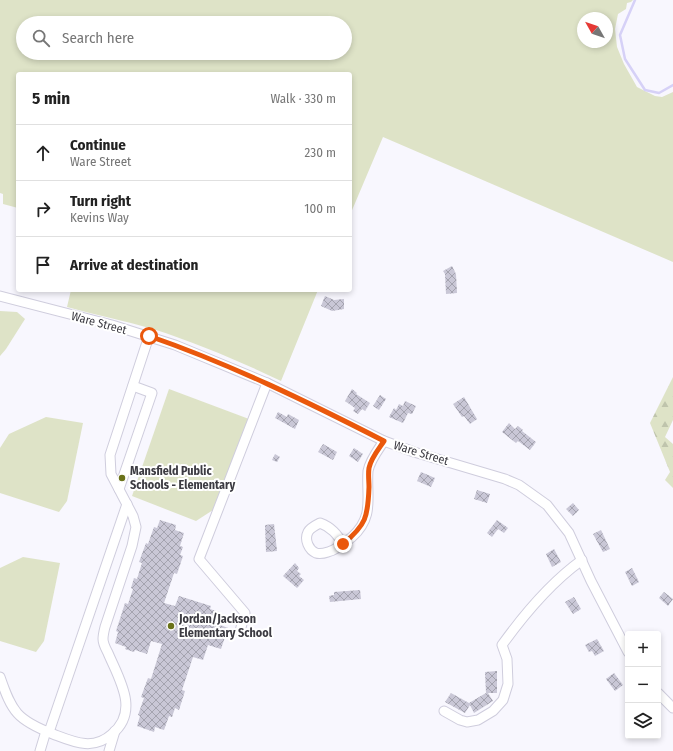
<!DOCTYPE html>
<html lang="en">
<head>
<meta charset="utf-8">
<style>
  body { margin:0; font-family:"Fira Sans Condensed",sans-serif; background:#f2f2f2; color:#222 }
  .controls { position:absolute; right:12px; bottom:12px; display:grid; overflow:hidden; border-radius:4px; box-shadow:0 2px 6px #0003 }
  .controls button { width:36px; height:36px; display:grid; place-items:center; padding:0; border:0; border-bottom:1px solid #e0e0e0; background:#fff; color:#222; font:20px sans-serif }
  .compass { position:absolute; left:577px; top:12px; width:36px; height:36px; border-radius:50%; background:#fff; box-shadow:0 2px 6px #0003; rotate:310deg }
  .stop { position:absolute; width:12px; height:12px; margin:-9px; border:3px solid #ea580c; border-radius:50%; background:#fff }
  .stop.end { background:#ea580c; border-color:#fff; box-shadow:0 1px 4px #0008 }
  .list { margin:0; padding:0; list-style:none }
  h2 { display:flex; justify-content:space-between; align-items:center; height:52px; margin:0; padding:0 16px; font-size:17px }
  h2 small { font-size:13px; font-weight:400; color:#767676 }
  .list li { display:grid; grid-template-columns:26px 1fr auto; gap:12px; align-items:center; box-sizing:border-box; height:56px; padding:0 16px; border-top:1px solid #e0e0e0 }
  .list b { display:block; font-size:15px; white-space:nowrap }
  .list p { margin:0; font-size:13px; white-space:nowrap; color:#767676 }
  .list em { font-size:13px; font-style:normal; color:#767676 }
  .icon { flex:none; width:22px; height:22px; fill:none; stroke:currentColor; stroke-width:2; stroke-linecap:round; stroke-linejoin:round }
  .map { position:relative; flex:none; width:673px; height:751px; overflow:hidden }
  .search { position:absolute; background:#fff; box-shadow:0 2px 6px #0003; left:16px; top:16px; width:336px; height:44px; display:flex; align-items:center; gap:10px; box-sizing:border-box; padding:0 14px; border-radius:22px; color:#767676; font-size:15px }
  .panel { position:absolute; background:#fff; box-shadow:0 2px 6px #0003; left:16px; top:72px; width:336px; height:220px; border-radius:4px }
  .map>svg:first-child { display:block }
</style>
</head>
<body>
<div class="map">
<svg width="673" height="751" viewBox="0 0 673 751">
  <defs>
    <pattern id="forest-firs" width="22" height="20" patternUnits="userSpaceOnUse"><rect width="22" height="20" fill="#dee3c7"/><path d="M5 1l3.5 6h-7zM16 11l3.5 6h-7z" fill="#bfc4ac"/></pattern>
    <pattern id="building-cross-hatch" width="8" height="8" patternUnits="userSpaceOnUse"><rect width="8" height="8" fill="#c9c7d6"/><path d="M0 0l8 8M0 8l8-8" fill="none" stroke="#a4a3af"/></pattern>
  </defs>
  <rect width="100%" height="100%" fill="#f8f7fe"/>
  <polygon fill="url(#forest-firs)" points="673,377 673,420 665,437 673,444 673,488 665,480 670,472 650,423"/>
  <g fill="#dee3c7" fill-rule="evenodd">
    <path d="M0,0H633L631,2L627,3L626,9L618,14L615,29L617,47L624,64L637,87L655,96L662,97L673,92V262L383,137L350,215V74H18V208L3,204V194L0,193ZM583,18H607V42H583ZM23,23H345V53H23Z"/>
    <path d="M71,290H318L281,381C239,361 197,343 153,329C125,321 96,315 67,307Z"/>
    <polygon points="0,311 17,312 25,319 6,349 0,356"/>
    <polygon points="169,389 249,419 213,510 196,521 132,496"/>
    <polygon points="46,417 83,423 67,501 59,512 0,493 0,448 9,434"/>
    <polygon points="23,557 60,563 44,641 36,652 0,641 0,568"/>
  </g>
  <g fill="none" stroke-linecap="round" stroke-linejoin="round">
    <polyline stroke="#d6d1f7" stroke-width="2.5" points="635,0 620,35 625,59 645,90 659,93 673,85"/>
  </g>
  <g fill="url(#building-cross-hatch)">
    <polygon points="452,266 456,274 457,293 446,294 445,274 443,271"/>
    <polygon points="325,296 334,300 344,299 344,309 332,311 321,306"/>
    <polygon points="352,389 357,393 356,394 370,403 365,411 362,409 358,414 353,411 355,408 345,401"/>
    <polygon points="380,395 386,399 379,410 373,406"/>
    <polygon points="464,397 477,419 470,424 464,416 462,417 453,404"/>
    <polygon points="405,401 416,406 412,414 408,413 403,423 389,417 394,408 396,410 399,404 403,406"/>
    <polygon points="278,412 287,417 288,414 299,420 295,429 275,418"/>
    <polygon points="509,423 515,429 518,426 523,430 522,431 536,442 530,450 518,441 516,443 502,432"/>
    <polygon points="323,444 337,452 333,460 318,452"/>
    <polygon points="354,448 363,454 358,462 349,456"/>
    <polygon points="275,454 280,457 277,462 272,460"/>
    <polygon points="421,472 435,478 431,487 417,481"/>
    <polygon points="477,490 490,494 487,503 474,499"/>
    <polygon points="573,503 579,510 573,516 566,509"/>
    <polygon points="160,520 176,525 175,530 184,533 180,546 183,547 180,555 183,556 177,574 174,573 164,603 175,606 179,596 211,606 210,609 219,612 215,623 228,628 221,649 208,645 203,660 193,657 182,690 185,691 179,710 175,708 172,717 169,716 164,730 155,727 154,732 137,726 140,716 138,715 144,698 141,697 148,678 151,679 162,644 151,641 147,654 135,650 134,652 125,649 126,647 115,643 118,632 116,631 118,625 125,603 128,604 133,589 131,588 134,578 137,579 142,563 139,562 146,543 148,544 154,527 157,528"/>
    <polygon points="497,520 508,528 504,533 498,529 492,537 487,533"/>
    <polygon points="274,524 277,551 266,552 265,525"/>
    <polygon points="601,530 610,549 603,552 593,534"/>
    <polygon points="554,549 561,562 552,567 546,554"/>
    <polygon points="295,563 299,568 297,571 301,574 299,576 304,580 297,588 283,576"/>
    <polygon points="632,568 639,582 632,586 625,572"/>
    <polygon points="360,590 361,599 330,602 329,596 334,595 334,592"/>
    <polygon points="664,592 673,599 668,606 659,598"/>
    <polygon points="574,597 581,609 573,614 565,602"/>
    <polygon points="597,639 604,651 595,656 592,651 589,652 585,645"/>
    <polygon points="497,671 497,693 488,693 493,701 474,713 470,705 465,713 445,702 451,693 469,703 486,693 485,672"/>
    <polygon points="614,673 623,685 615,691 606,679"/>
  </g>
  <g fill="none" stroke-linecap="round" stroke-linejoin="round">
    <g stroke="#cfcddd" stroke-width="11">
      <g id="minor">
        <polyline points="0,296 112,325 175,345 267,383 384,441 414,452 505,479 519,485 547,505 569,533 591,581 628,652"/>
        <polyline points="119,489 152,393 133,386"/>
        <path d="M343,544C337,534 331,527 320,523C316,525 310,528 308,532C304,540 309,550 316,553C319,554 325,553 328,552C336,550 346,542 352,537C375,516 366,497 368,471C370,460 378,450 384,441"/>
        <polyline points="240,631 245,613 199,559 267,383"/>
        <path d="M0,677C12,712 17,720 53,734C74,742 93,751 112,734C140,711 119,679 108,653C106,649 103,644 103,639C103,635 104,631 105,627L132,546L136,527L133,516L111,474L110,455L149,336"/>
        <polyline points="658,693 673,708"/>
        <path d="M444,711L460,720L467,722L478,720L493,711L503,700L508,684L507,659L502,645C525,613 550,583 582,560"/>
        <polyline points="49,732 127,504"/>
        <polyline points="40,751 46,731"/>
        <polyline points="109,751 115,731"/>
      </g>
    </g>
    <use href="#minor" stroke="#fff" stroke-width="9"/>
  </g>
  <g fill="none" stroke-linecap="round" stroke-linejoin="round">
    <path stroke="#ea580c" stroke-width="5" d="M149,336C230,364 308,402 384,441C378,450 371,458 369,468C368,474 369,481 369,487C368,517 366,525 343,544"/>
  </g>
  <g fill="#6a721a" stroke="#fff" stroke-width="1.5">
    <circle cx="122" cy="478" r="4"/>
    <circle cx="171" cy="626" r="4"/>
  </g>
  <g text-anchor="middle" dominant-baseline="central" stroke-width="4" stroke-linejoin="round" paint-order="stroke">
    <g font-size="12" fill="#3c3b42" stroke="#fff">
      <text transform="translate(99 323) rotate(15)">Ware Street</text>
      <text transform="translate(421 453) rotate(17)">Ware Street</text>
    </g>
    <g font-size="12" font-weight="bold" fill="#3c3b42" stroke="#fff" text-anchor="start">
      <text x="130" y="471">Mansfield Public<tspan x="130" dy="14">Schools - Elementary</tspan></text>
      <text x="179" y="619">Jordan/Jackson<tspan x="179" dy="14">Elementary School</tspan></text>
    </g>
  </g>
</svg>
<div class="controls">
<button>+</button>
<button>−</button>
<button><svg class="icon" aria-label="layers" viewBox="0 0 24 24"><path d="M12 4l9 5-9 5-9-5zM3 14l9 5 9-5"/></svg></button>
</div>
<svg class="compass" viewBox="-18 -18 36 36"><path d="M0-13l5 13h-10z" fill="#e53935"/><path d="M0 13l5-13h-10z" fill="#767676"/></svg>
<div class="stop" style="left:149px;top:336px"></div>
<div class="stop end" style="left:343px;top:544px"></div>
<div class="search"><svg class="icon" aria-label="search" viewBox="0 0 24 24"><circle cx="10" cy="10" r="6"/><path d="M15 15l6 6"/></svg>Search here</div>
<section class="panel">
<h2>5 min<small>Walk · 330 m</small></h2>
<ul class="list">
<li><svg class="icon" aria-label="ahead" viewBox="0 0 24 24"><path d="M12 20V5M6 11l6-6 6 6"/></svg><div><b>Continue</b><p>Ware Street</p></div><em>230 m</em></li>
<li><svg class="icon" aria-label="right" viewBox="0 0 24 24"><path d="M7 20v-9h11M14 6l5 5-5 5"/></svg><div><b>Turn right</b><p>Kevins Way</p></div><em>100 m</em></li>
<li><svg class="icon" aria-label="arrive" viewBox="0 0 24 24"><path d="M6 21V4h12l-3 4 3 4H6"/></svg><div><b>Arrive at destination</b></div></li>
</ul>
</section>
</div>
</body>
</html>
